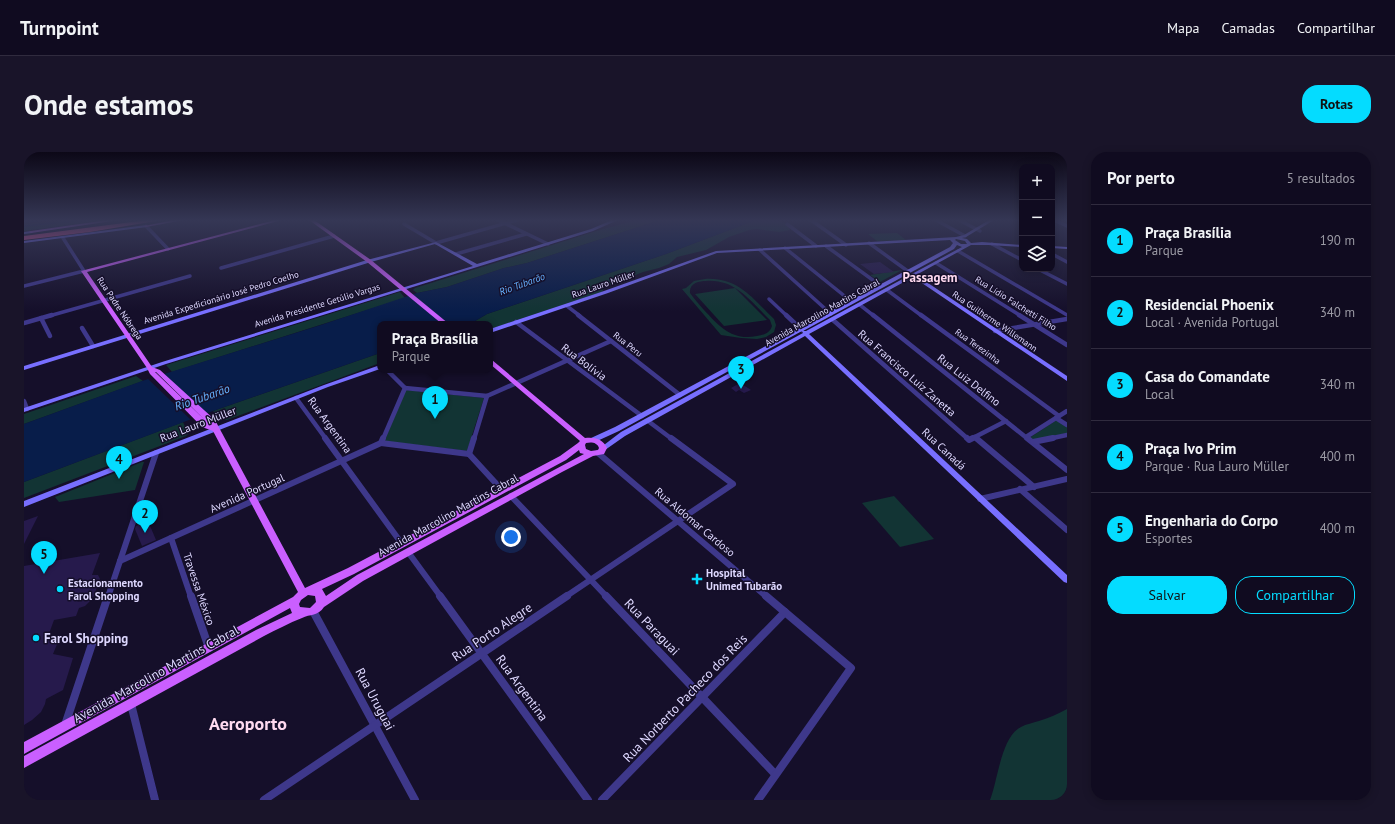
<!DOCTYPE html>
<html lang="pt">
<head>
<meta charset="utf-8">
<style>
  body { margin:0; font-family:"PT Sans",sans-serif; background:#191429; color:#f1f3f6 }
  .controls { position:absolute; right:12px; top:12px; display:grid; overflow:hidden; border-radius:8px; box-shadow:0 2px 10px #0003 }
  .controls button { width:36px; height:36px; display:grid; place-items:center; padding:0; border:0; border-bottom:1px solid #302b3e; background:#100b20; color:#f1f3f6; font:20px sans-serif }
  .you { position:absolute; left:487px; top:385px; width:14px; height:14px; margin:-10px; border:3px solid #fff; border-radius:50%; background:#1a73e8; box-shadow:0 0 0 6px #1a73e833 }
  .badge { display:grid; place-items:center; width:26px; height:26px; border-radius:50%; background:#04dcff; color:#111; font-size:13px; font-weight:700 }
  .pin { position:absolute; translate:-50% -33px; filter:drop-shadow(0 1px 2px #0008) }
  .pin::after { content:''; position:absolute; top:21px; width:14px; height:12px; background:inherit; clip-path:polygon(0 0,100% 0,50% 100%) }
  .popup { position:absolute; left:353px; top:169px; width:116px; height:52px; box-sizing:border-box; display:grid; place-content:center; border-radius:8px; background:#100b20; filter:drop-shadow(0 1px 3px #0005); font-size:13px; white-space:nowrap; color:#9c9ba5 }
  .popup b { font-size:15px; color:#f1f3f6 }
  .popup::after { content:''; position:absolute; left:50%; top:100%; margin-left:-8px; border:8px solid transparent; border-top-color:#100b20 }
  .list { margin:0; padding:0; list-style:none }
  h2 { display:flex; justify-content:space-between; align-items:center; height:52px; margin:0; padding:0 16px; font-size:17px }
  h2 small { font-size:13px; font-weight:400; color:#9c9ba5 }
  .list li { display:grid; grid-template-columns:26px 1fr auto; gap:12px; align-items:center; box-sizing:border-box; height:72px; padding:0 16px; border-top:1px solid #302b3e }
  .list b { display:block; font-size:15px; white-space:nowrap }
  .list p { margin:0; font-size:13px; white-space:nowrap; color:#9c9ba5 }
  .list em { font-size:13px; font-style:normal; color:#9c9ba5 }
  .actions { display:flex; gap:8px; padding:12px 16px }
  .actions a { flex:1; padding:9px 0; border:1px solid #04dcff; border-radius:16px; text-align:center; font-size:14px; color:#04dcff }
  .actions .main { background:#04dcff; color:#111 }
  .icon { flex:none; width:22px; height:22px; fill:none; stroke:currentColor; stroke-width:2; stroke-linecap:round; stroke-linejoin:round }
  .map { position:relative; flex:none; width:1043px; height:648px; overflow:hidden; border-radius:16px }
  header { display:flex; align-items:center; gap:24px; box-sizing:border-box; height:56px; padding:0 20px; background:#100b20; border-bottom:1px solid #302b3e }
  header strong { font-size:19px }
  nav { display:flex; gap:22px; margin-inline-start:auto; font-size:14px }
  .intro { display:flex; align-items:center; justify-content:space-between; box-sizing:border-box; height:96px; padding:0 24px }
  h1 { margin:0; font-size:28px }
  .button { padding:10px 18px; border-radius:16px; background:#04dcff; color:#111; font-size:14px; font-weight:700 }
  main { display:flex; gap:24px; padding:0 24px }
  aside { flex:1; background:#100b20; border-radius:16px; box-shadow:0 2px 10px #0003 }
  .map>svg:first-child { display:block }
</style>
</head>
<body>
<header>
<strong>Turnpoint</strong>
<nav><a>Mapa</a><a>Camadas</a><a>Compartilhar</a></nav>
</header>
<div class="intro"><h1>Onde estamos</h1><a class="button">Rotas</a></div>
<main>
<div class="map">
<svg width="1043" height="648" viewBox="0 0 1043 648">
  <rect width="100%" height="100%" fill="#150f2a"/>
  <g fill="#123434" fill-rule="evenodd">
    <polygon points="47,68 82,68 0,79 0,72"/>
    <polygon points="614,68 636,68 503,111 480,116 423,135 393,141 389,138 391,136 579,77"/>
    <path d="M732,68C744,68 761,65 766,78L755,80L732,77L725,78L705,85L682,98L653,105L645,112L635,116L619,120L581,135L578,140L466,177V172H446L463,162L642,102Z"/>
    <polygon points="873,81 882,88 853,89 844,82"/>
    <polygon points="878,118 856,130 846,123"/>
    <path d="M681,127C714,125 728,146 750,167L752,173L750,180L742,185L733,187L717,186L697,183L658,137L662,136L670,129ZM682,129C712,127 726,149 746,168L748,174C746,181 740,183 733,184C708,189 696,175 680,158C675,152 670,147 666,141C665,131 675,129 682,129Z"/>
    <polygon points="711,136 743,168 700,174 671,142"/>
    <polygon points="376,140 381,146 148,220 142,213"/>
    <polygon points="356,201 356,211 203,268 198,268 189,259"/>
    <polygon points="112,224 119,229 0,272 0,262"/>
    <polygon points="382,238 460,246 443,299 360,289"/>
    <polygon points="1033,268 1043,275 1043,281 1009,289 1005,286"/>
    <polygon points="159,270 164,282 162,284 0,346 0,330"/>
    <polygon points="118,310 120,310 111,338 35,350 31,345"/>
    <polygon points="870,344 910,387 876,395 838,351"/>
    <path d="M1043,557V648H966C974,628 977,585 997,575C1002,572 1009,571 1015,569C1025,566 1034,562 1043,557Z"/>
  </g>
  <polygon fill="#081d4a" points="636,68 732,68 642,102 463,162 446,172 356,172 356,201 189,259 0,330 0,272 118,229 297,173 393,141 423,135 480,116 503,111"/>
  <polygon fill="#150f2a" points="139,221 183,263 168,269 123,226"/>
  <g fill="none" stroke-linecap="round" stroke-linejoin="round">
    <g stroke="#081d4a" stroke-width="1.5">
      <polyline points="0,70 23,68"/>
      <polyline points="0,74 59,68"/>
    </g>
  </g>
  <g fill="#261a4c">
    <polygon points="856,110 870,120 850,122 836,112"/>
    <polygon points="716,231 727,238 720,241 715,238 712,240 707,236"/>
    <polygon points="14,364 0,392 0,369"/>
    <polygon points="124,369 132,388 118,394 111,377 112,374"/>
    <polygon points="76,401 68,423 74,423 76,427 69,446 61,454 55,456 52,464 30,468 23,487 36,485 29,502 49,506 39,538 22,547 21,552 17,560 8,568 0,573 0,414"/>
  </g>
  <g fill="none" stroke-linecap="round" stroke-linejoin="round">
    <g stroke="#3e388b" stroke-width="3.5">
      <polyline points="474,68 524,92"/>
      <polyline points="787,68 822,93"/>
      <polyline points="912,68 941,84"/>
      <polyline points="935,68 956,79"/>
      <polyline points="1030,68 1043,74"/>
      <polyline points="380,72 412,91 493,68"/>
      <polyline points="763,72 792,94"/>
      <polyline points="122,74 144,97"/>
      <polyline points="845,91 885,120"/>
      <polyline points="968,92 998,108"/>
      <polyline points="802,94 857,134"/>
      <polyline points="761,96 828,150"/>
      <polyline points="736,98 807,162"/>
      <polyline points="934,99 1043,163"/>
      <polyline points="432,102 502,82"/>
      <polyline points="1028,102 1043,110"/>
      <polyline points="912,111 997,164"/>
      <polyline points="197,116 310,84"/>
      <polyline points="1014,117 1043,132"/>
      <polyline points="0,134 60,119 39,86"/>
      <polyline points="863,138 898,164"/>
      <polyline points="745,147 763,164"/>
      <polyline points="836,153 850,164"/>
      <polyline points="543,154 556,164"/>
      <polyline points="25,164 166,124"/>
    </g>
    <g stroke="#3e388b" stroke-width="4.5">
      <polyline points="554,163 656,243"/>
      <polyline points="762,163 778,178"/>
      <polyline points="849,163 1004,287"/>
      <polyline points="897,163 1035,264"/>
      <polyline points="995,163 1043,193"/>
      <polyline points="17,166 26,184"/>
      <polyline points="809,168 944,287"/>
      <polyline points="492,170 618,264"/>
      <polyline points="0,171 28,163"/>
      <polyline points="58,176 69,194"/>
      <polyline points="971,179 1043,167"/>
      <polyline points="363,218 381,236"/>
      <polyline points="381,236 463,244"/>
      <polyline points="463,244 587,189"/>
      <polyline points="272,246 302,287"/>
      <polyline points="0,249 3,257"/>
      <polyline points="1032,266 1043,273"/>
      <polyline points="624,269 648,287"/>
      <polyline points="951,285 953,287"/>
      <polyline points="1002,285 1043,259"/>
      <polyline points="359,287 381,236"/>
      <polyline points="450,287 463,244"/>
      <polyline points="947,287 982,269"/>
      <polyline points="1024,287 1043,283"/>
    </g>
    <g stroke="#3e388b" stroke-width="6">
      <polyline points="301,286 378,392"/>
      <polyline points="943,286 945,288 949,286"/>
      <polyline points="952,286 1010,335"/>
      <polyline points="1003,286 1043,318"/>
      <polyline points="1009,290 1029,286"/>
      <polyline points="357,291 445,302"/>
      <polyline points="357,291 359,286"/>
      <polyline points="574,301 743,445"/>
      <polyline points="445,302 450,286"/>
      <polyline points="445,302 478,338"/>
      <polyline points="996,337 1043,378"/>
      <polyline points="487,344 583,445"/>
      <polyline points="956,347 1043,327"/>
      <polyline points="147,386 167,445"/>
      <polyline points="384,400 417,445"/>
      <polyline points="96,409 357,291"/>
      <polyline points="84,445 132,301"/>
      <polyline points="541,445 709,332 647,286"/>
    </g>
    <g stroke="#3e388b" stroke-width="8">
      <polyline points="167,444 185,496"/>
      <polyline points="416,444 564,648"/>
      <polyline points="582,444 751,622"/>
      <polyline points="289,459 391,648"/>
      <polyline points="107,552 131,648"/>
      <polyline points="41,573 84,444"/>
      <polyline points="240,648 543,444"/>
      <polyline points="578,648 761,460"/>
      <polyline points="734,648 827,516 742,444"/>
    </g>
    <g fill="#786fff" fill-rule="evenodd">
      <polygon points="588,68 594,68 569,79 142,212 0,260 0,256 138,210 449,114 411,92 347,110 0,218 0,214 343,108 412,90 453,112 567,77"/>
      <path d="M965,68H970L942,85L938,86L943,87L947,91L958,90L998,93V95L964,93H947L892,123L1043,224V229L889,125L785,182L1043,423V431L1040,430L781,184L601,284L581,298H579L576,296L597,280L779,181L778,179L595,279L571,290H567L566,288L567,286L591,275L926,95L929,91L926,88L693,101L584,141L466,181V177L580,139L692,99L932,85L940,83ZM932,87L941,89L943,92H937L931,88ZM933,93L938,95L782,179H779L930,97Z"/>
      <polygon points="122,73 123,73 123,75 0,91 0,89"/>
      <polygon points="7,79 9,80 8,81 0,82 0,80"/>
      <polygon points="1028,94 1043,95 1043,97 1028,96"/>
      <polygon points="356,213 356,217 304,235 0,355 0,349 300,233"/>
    </g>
    <g fill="#ca5fff" fill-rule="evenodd">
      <polygon points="83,68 95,68 7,81 5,80 7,79"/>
      <polygon points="150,68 160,68 122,75 120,74"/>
      <path d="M251,68H258L63,120L128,215L136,218L191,268L281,436L324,416L536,304L554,291L556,289L466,212V207L468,208L561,286C571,285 579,287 583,296L580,302L569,304L538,320L339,429L300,455C294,464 286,462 278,466C265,471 252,478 240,484L0,616V604L232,478L268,461L266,456L0,602V590L269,445L274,440L189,279L178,275L126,222L123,216L57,119ZM131,220H132L185,272L184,271ZM562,291C567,290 573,290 575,296L574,298L567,299L562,297L561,293ZM555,298L556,301L560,302L333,423L302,444L298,437L330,422L542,308ZM284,443L291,444L292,450L286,456L276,455L275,452L277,448Z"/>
      <polygon points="285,68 290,68 347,108 425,172 418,172 343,110"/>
    </g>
    <polygon fill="#ff539e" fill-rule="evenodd" points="123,68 138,68 66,80 0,88 0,84"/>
  </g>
  <linearGradient id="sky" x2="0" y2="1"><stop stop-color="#0c0817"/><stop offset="0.43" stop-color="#353755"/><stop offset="1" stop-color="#353755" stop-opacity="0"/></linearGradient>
  <rect width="1043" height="159" fill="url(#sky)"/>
  <g fill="#04dcff" stroke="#150f2a" stroke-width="1.5">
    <path d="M671 421h4v4h4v4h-4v4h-4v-4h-4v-4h4z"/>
    <circle cx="36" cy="437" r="4"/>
    <circle cx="12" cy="486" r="4"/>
  </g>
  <g text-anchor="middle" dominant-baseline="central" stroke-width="3" stroke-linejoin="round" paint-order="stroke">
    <g font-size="9" fill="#ded8ff" stroke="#150f2a">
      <text transform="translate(579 132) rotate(-19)">Rua Lauro Müller</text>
      <text transform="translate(197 145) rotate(-17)">Avenida Expedicionário José Pedro Coelho</text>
      <text transform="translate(992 151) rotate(32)">Rua Lídio Falchetti Filho</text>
      <text transform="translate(293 153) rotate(-17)">Avenida Presidente Getúlio Vargas</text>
      <text transform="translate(96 156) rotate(56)">Rua Padre Nóbrega</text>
      <text transform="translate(798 160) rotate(-29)">Avenida Marcolino Martins Cabral</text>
      <text transform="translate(971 169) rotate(34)">Rua Guilherme Willemann</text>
      <text transform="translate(604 192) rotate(38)">Rua Peru</text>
      <text transform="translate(954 194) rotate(36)">Rua Terezinha</text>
    </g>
    <g font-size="10" font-style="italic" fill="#66b2ff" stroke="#150f2a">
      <text transform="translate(498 132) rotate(-20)">Rio Tubarão</text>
    </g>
    <g font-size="11" fill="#ded8ff" stroke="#150f2a">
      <text transform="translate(560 210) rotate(37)">Rua Bolívia</text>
      <text transform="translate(883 221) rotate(41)">Rua Francisco Luiz Zanetta</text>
      <text transform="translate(945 228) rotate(38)">Rua Luiz Delfino</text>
      <text transform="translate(174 272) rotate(-21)">Rua Lauro Müller</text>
      <text transform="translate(306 273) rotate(54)">Rua Argentina</text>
      <text transform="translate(920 297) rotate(43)">Rua Canadá</text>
      <text transform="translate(223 341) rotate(-24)">Avenida Portugal</text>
      <text transform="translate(424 363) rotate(-29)">Avenida Marcolino Martins Cabral</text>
      <text transform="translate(671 370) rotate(40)">Rua Aldomar Cardoso</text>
      <text transform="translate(175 437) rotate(71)">Travessa México</text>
    </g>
    <g font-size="11" font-weight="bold" fill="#ded8ff" stroke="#150f2a" text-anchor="start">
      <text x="682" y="421">Hospital<tspan x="682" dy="13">Unimed Tubarão</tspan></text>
      <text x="44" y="431">Estacionamento<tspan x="44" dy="13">Farol Shopping</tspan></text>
    </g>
    <g font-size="12" font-style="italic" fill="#66b2ff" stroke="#150f2a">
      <text transform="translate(178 245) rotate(-19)">Rio Tubarão</text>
    </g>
    <g font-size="13" font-weight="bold" fill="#ffdaf0" stroke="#150f2a">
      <text x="906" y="125">Passagem</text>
    </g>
    <g font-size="13" fill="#ded8ff" stroke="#150f2a">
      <text transform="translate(628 475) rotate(46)">Rua Paraguai</text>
      <text transform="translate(468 480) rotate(-34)">Rua Porto Alegre</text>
      <text transform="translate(132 522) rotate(-29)">Avenida Marcolino Martins Cabral</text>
      <text transform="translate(498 536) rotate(54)">Rua Argentina</text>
      <text transform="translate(661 546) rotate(-46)">Rua Norberto Pacheco dos Reis</text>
      <text transform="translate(351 547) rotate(62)">Rua Uruguai</text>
    </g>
    <g font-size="13" font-weight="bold" fill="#ded8ff" stroke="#150f2a" text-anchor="start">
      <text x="20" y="486">Farol Shopping</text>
    </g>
    <g font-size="18" font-weight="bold" fill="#ffdaf0" stroke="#150f2a">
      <text x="224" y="571">Aeroporto</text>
    </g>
  </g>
</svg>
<div class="controls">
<button>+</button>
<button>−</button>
<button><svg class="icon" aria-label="layers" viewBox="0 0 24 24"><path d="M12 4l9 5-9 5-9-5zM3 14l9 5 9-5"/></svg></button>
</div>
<div class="you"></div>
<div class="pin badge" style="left:411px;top:267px">1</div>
<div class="popup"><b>Praça Brasília</b>Parque</div>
<div class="pin badge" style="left:121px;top:381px">2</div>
<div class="pin badge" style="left:717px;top:237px">3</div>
<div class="pin badge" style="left:95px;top:327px">4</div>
<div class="pin badge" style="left:20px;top:422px">5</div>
</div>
<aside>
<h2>Por perto<small>5 resultados</small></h2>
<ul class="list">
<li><span class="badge">1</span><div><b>Praça Brasília</b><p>Parque</p></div><em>190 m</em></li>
<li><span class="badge">2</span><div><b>Residencial Phoenix</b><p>Local · Avenida Portugal</p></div><em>340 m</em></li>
<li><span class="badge">3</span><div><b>Casa do Comandate</b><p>Local</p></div><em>340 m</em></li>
<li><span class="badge">4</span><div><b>Praça Ivo Prim</b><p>Parque · Rua Lauro Müller</p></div><em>400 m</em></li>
<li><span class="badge">5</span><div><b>Engenharia do Corpo</b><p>Esportes</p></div><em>400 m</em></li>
</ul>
<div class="actions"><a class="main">Salvar</a><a>Compartilhar</a></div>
</aside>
</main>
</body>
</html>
